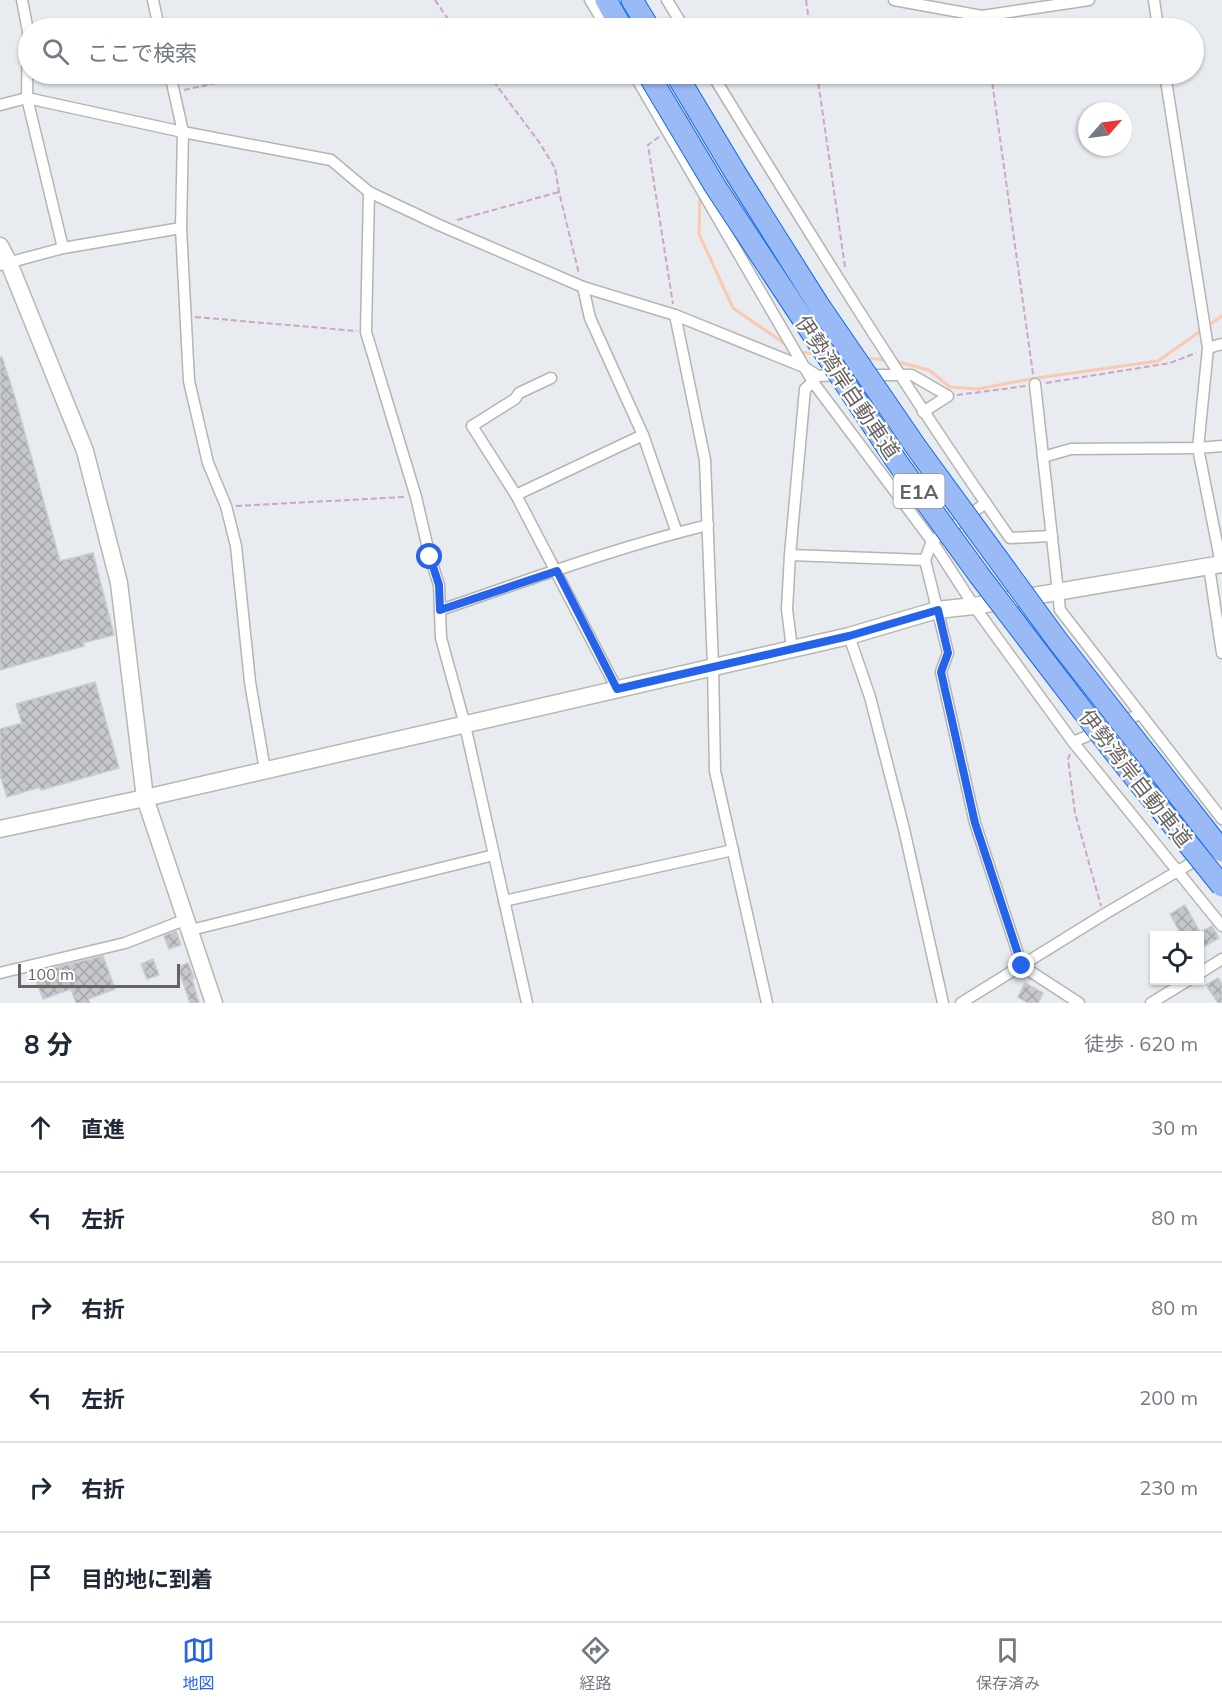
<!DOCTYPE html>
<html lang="ja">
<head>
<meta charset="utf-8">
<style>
  body { margin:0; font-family:Mulish,"Noto Sans JP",sans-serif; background:#f2f2f3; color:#1f2937 }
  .controls { position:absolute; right:18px; bottom:18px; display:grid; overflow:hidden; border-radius:0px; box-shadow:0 2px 4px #0004 }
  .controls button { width:54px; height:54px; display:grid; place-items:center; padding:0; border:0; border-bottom:2px solid #e0e1e3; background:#fff; color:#1f2937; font:30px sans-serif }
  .compass { position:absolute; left:1078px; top:102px; width:54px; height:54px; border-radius:50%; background:#fff; box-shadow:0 2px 4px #0004; rotate:62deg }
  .scale { position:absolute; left:18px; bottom:15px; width:162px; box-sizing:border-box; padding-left:6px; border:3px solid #676360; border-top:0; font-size:16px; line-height:21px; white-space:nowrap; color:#676360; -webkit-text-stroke:4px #fff; paint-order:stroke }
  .stop { position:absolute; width:18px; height:18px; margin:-14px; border:4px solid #2563eb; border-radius:50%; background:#fff }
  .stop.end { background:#2563eb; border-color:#fff; box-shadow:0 2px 6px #0008 }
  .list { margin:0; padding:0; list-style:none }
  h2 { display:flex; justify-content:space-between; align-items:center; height:78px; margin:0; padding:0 24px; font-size:26px }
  h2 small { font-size:20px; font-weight:400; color:#747a83 }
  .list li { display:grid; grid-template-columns:39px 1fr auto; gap:18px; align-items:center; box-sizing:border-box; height:90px; padding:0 24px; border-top:2px solid #e0e1e3 }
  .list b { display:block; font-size:22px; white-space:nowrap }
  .list em { font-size:20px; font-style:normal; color:#747a83 }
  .icon { flex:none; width:33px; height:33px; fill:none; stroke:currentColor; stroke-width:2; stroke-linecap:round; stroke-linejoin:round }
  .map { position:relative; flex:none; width:1222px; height:1003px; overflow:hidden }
  .search { position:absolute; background:#fff; box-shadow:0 2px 4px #0004; left:18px; right:18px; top:18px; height:66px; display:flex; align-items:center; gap:15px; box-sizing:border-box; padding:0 21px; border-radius:33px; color:#747a83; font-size:22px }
  .sheet { height:618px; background:#fff }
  nav { display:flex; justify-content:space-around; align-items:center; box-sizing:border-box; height:84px; border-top:2px solid #e0e1e3; background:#fff; font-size:16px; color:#747a83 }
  nav a { display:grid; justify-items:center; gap:3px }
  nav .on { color:#2563eb }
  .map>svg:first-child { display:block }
</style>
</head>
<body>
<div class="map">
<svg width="1222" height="1003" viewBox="0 0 1222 1003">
  <defs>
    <pattern id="building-cross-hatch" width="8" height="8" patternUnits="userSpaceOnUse" patternTransform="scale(1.5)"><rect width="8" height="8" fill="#c5c7cc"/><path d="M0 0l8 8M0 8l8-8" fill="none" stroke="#a4a5a9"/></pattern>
  </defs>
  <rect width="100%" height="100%" fill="#e8ebf0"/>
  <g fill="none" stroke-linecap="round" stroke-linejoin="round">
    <g stroke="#f9c9b0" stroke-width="3">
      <polyline points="686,109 690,126"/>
      <polyline points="700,194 699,234 733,308 788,346"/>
      <polyline points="798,352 816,354"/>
      <polyline points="864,358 887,360"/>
      <polyline points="894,361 929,370 950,387 978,389 1030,379 1158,361 1222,316"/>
    </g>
  </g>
  <g fill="url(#building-cross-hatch)" stroke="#c7cdd5" stroke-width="1.5">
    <polygon points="0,357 2,357 16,401 60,561 93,553 114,635 83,643 84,646 0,670"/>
    <polygon points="95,682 119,768 41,790 40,787 7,797 0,775 0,729 22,723 16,704"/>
    <polygon points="1185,905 1200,932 1212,926 1219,938 1200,949 1200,936 1182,936 1170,914"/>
    <polygon points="176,931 181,945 169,949 164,936"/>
    <polygon points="103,956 115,989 88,999 90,1003 76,1003 71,989 43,999 36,980 54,974 53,968"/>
    <polygon points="153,959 159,975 147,979 141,964"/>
    <polygon points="188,963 194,978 192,979 199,1003 190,1003 178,967"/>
    <polygon points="1218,978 1222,984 1222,1003 1218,1003 1206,985"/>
    <polygon points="1025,983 1043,993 1038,1003 1028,1003 1018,997"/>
  </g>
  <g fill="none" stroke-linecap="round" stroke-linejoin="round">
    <g stroke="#b6b4b1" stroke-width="13">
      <g id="street">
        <polyline points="22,0 28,31 27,98 63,248"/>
        <polyline points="153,0 159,28"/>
        <polyline points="590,0 607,28"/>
        <polyline points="667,0 684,28"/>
        <polyline points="894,0 982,16 1089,0"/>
        <polyline points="1154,0 1158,28"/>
        <polyline points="170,74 183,132 181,228 189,381 208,463 226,506 236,546 250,682 265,770"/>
        <polyline points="634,74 813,382 932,541 974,606 1073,742 1222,926"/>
        <path d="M712,74C808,231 904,387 1010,538L1052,536"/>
        <polyline points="1165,74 1208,348 1198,448 1221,564"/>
        <polyline points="0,105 27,98 183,132 331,160 369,192 439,225 583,287 675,315 804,367 818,376 839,375"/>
        <polyline points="369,192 366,332 416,497 430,557 439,585 441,638 465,725 527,1003"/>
        <polyline points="0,265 63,248 181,228"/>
        <polyline points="583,287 590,318 643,435 677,533"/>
        <polyline points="675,315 705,460 713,666 715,771 767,1003"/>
        <polyline points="1208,348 1222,344"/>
        <polyline points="867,375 912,375 948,396 923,412"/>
        <polyline points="551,378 519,393 515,399 472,426 516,495 617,689"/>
        <polyline points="1035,384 1060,610 1222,819"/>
        <polyline points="1043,457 1071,449 1198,448 1222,446"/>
        <polyline points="516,495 643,435"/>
        <polyline points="986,503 932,541 925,560 948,653 941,672 975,823 1022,966 1079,1003"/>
        <polyline points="790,555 925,560"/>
        <polyline points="1209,567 1222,653"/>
        <path d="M440,610C529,580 617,547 708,525"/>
        <polyline points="849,636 870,697 904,829 943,1003"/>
        <polyline points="792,649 787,609 790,555 805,389 813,382"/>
        <polyline points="1073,742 1140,714"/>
        <polyline points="504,901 733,850"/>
        <polyline points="191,930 494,855"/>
        <polyline points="0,973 125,943 187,919"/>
        <polyline points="1200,973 1222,959"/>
        <polyline points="961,1003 1103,915 1222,845"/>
        <polyline points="1151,1003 1187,981"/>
      </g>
    </g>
    <g stroke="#b9b6b2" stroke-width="19">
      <g id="secondary">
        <polyline points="0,246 9,263 85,451 119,583 145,798 214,1003"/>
        <polyline points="0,829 145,798 849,636 937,610 974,606 1222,564"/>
      </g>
    </g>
    <g stroke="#1168e7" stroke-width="23">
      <g id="highway">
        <polyline points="606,0 622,28"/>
        <polyline points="632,0 649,28"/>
      </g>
    </g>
    <g stroke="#cda5c6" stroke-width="2" stroke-dasharray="6 3" stroke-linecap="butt">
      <polyline points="435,0 454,28"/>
      <polyline points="806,0 810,28"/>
      <polyline points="488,74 539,142 555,168 559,192 579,274"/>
      <polyline points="817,74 845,267"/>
      <polyline points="991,74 1033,374"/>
      <polyline points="184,90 258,74"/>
      <polyline points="659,137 648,145 673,304"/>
      <polyline points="457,220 559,192"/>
      <polyline points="195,317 357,331"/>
      <polyline points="1046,383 1170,363 1196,353"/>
      <polyline points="957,395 1026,386"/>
      <polyline points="236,506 404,497"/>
      <polyline points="1070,754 1068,759 1075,813 1101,906"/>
    </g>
    <use href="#street" stroke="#fff" stroke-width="10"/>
    <use href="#secondary" stroke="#fff" stroke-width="16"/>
    <use href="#highway" stroke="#9abaf6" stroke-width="21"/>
    <g stroke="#1168e7" stroke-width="23" stroke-linecap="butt">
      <g id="highway-bridge">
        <polyline points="648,74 715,186 897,462 979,575 1040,655 1112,749 1222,886"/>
        <polyline points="676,74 736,174 818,304 916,447 1057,640 1222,851"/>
      </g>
    </g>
    <use href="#highway-bridge" stroke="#9abaf6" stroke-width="21"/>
  </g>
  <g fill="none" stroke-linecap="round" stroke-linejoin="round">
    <polyline stroke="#2563eb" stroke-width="8" points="430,557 439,585 440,610 557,571 617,689 849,636 938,610 948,653 941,672 975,823 1022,966"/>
  </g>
  <g text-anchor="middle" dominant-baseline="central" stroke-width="4.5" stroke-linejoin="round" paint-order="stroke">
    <rect fill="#fff" stroke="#959290" stroke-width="1.5" x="893.5" y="474" width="51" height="34" rx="4.5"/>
    <g font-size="20" font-weight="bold" fill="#676360">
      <text x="919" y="491">E1A</text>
    </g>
    <g font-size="21" fill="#676360" stroke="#fff">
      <text transform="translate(848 387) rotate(56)">伊勢湾岸自動車道</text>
      <text transform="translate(1136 778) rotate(52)">伊勢湾岸自動車道</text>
    </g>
  </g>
</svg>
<div class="controls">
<button><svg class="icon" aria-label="locate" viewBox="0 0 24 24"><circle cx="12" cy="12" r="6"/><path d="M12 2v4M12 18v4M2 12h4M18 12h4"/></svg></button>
</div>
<svg class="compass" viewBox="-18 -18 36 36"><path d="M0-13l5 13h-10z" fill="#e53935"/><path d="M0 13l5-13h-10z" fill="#747a83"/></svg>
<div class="scale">100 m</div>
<div class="stop" style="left:430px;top:557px"></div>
<div class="stop end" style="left:1022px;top:966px"></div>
<div class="search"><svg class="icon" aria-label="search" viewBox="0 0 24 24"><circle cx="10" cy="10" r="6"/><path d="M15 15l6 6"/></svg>ここで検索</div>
</div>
<section class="sheet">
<h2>8 分<small>徒歩 · 620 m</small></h2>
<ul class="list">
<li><svg class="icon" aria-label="ahead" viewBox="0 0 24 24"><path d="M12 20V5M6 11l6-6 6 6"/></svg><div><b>直進</b></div><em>30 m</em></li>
<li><svg class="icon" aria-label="left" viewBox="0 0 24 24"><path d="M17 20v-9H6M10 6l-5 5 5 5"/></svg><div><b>左折</b></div><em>80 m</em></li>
<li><svg class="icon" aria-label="right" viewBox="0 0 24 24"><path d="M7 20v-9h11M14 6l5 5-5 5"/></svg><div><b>右折</b></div><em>80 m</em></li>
<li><svg class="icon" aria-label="left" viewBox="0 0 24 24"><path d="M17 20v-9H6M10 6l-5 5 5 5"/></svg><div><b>左折</b></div><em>200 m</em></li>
<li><svg class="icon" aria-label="right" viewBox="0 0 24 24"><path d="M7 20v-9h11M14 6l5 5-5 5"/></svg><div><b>右折</b></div><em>230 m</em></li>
<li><svg class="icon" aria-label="arrive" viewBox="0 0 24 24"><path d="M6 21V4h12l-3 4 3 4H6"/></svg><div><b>目的地に到着</b></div></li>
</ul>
</section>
<nav>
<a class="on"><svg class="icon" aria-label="map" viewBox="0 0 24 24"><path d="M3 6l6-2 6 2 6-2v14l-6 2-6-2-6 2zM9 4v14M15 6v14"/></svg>地図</a>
<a><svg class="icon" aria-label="directions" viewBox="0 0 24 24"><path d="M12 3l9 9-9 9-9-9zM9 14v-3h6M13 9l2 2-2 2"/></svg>経路</a>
<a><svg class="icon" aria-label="saved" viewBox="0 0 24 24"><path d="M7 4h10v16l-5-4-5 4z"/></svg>保存済み</a>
</nav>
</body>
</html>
